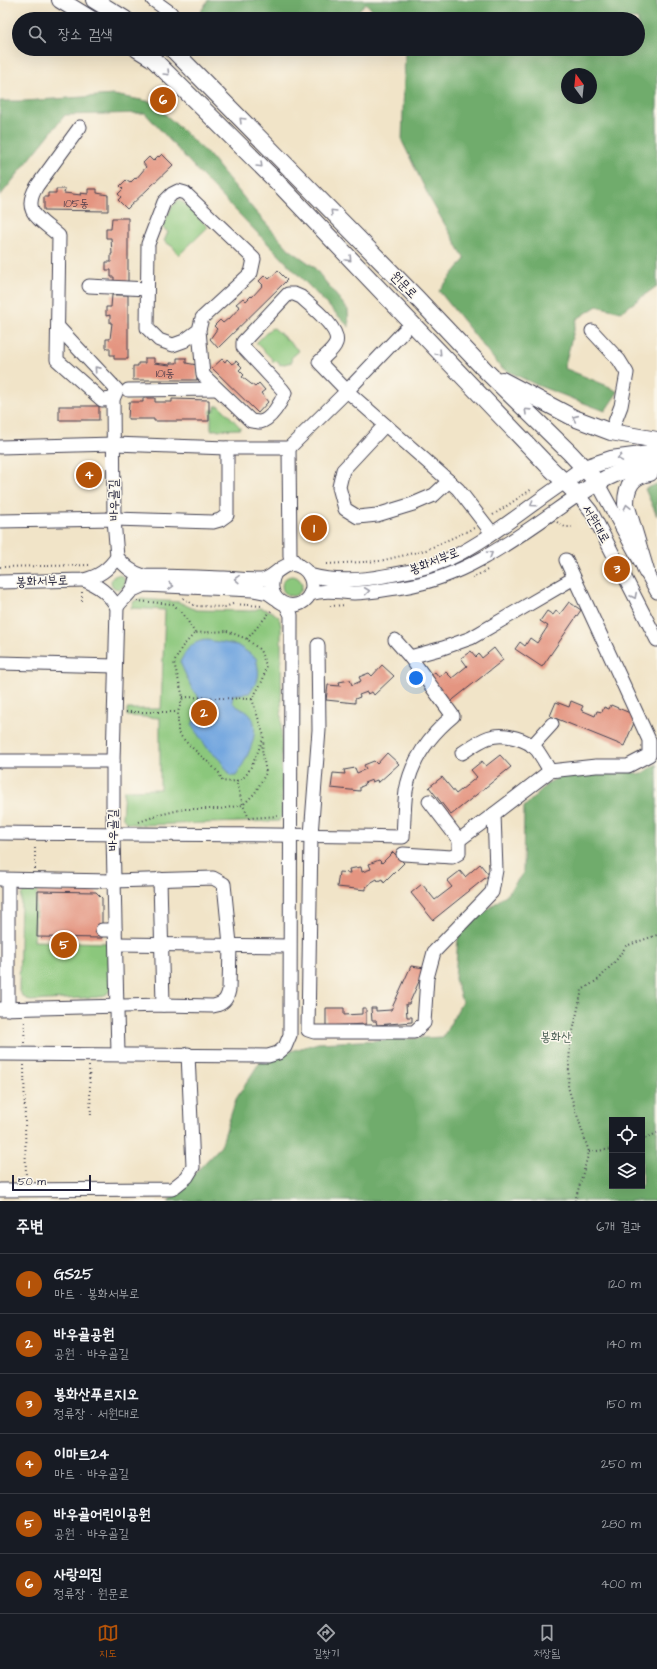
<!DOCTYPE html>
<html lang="ko">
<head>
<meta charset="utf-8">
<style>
  body { margin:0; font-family:"Architects Daughter","Poor Story",sans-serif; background:#20242c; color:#f1f3f6 }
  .controls { position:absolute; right:12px; bottom:12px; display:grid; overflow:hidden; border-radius:0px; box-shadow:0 4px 16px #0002 }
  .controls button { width:36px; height:36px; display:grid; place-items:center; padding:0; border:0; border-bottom:1px solid #363941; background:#171b24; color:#f1f3f6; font:20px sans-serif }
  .compass { position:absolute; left:561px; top:68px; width:36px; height:36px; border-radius:50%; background:#171b24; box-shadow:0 4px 16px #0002; rotate:345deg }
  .scale { position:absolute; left:12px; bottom:10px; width:79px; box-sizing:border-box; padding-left:4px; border:2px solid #22223b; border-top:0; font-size:11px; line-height:14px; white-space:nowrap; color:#22223b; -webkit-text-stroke:3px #fbf7ec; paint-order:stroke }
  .you { position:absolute; left:416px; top:678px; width:14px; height:14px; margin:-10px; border:3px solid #fff; border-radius:50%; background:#1a73e8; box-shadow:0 0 0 6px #1a73e833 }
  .badge { display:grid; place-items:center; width:26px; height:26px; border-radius:50%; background:#b45309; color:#fff; font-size:13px; font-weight:700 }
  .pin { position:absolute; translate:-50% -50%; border:2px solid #fff; box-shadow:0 1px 4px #0006 }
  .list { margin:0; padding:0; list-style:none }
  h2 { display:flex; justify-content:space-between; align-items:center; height:52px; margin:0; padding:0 16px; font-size:17px }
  h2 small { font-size:13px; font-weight:400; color:#9ea1a6 }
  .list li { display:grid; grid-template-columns:26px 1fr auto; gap:12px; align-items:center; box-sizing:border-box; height:60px; padding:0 16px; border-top:1px solid #363941 }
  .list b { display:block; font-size:15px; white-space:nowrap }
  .list p { margin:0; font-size:13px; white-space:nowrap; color:#9ea1a6 }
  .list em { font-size:13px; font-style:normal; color:#9ea1a6 }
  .icon { flex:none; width:22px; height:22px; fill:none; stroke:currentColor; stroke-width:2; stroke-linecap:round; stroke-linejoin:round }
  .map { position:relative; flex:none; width:657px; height:1201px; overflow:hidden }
  .search { position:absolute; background:#171b24; box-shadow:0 4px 16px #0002; left:12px; right:12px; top:12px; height:44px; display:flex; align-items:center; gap:10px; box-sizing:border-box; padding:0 14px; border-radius:22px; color:#9ea1a6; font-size:15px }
  .sheet { height:412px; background:#171b24 }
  nav { display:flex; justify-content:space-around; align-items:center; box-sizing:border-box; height:56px; border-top:1px solid #363941; background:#171b24; font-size:11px; color:#9ea1a6 }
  nav a { display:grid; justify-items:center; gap:2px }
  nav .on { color:#b45309 }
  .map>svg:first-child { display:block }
</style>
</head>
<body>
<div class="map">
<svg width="657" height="1201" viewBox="0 0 657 1201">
  <rect width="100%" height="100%" fill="#fbf7ec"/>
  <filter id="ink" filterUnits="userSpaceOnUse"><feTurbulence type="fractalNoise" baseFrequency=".025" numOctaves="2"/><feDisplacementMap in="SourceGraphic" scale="8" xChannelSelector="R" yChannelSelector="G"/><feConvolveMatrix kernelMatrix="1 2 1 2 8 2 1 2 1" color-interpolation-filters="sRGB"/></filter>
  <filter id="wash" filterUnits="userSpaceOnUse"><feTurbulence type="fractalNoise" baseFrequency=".012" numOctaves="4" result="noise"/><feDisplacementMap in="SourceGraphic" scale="16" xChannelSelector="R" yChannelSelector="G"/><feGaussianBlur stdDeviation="0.9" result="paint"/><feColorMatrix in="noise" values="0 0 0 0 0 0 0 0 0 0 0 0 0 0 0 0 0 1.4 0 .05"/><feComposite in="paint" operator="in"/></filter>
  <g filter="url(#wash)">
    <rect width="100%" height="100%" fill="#f1e4c8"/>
    <g fill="#8bc77c" stroke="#56745c">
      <polygon points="178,200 184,203 208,227 179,255 173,247 164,241 168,232 162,227 172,207"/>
      <polygon points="274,328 299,351 291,358 292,362 280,365 278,361 273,362 272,359 257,344 257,342 270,329"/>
      <polygon points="215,406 220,406 240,427 240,429 211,430 211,410 215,410"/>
      <circle cx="118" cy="582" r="7"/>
      <circle cx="292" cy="586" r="10"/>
      <polygon points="141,599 179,602 196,610 251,611 260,608 271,611 279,617 281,626 282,815 279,821 138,825 127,823 122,817 124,790 160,789 160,718 127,716 127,709 161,709 165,610 131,608 134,601"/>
      <polygon points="27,888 34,888 37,891 34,941 108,943 110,990 107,994 99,997 30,1001 22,996 19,988 21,895"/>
    </g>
    <g fill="#70ac6c" stroke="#496754" fill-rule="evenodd">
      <path d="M208,0H657V286L621,312L597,306L577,319L564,368L610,387L618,392L605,411L539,386L501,368L439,291L465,259L430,199L402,141L405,49H638V19H380L366,3L351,18L276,17L200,13ZM567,74H591V98H567Z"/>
      <polygon points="114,95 152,102 210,156 254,210 289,249 313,266 348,310 349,327 205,179 145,113 65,115 0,196 0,101 24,101"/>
      <polygon points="657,484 657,516 645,489"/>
      <path d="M657,764V1201H168L221,1146L236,1099L261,1060L318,1043L443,1037L462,1002L455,979L458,937L478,917L507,894L523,873L524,807L547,784L563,774L593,771H626L641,774ZM612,1120H642V1186H612Z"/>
    </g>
    <path fill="#72a6df" stroke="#4a648d" d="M206,640L237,645L256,658C260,676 260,679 249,693L233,695L232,702C237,708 242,708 248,713C265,727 245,762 236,776H231L220,760L208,749L192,726L196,714L202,706L197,694L192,689L180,662C187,649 191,642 206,640Z"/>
    <g id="blocks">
      <g fill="#e49581">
        <polygon points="162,154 173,165 127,209 118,200 121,197 118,194 123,189 120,186 126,180 130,183 135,178 136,179 146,167 143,163 149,157 153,161 158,156 159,157"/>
        <polygon points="56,189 65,189 64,193 81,195 80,193 88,194 88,189 97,189 97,193 108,195 108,211 44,210 44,197 48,197 48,193 56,193"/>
        <polygon points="112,218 128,218 128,282 114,282 114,277 111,277 111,270 106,270 106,262 111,262 111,254 112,254 111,238 106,238 106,229 111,229"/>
        <polygon points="278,271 287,280 218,348 210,339 217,329 214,326 220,320 223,323 229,318 229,319 240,307 236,304 243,298 246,301 251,296 252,297 263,285 259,281 265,275 269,279"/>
        <polygon points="112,295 128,295 128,359 114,359 114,355 110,355 110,348 106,348 106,339 110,339 112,323 110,323 110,315 106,316 106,307 111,307"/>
        <polygon points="145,358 154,358 154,363 170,365 170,363 177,363 177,358 186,358 186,363 197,365 197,380 133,380 133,366 138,366 138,363 145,363"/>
        <polygon points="222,359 225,362 227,359 232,364 236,361 242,367 239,370 244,375 242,377 255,387 259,383 265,390 261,393 268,402 258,413 212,368"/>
        <polygon points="143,398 155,398 155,402 172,402 172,399 209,400 209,421 154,421 154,419 128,419 129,402 143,402"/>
        <rect x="59" y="406" width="40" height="14"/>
        <polygon points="569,602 581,610 542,667 515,649 520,642 525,646 530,638 537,643 548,626 540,621 547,611 553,615 556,611 560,614"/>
        <polygon points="494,648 503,660 449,703 429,677 435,672 439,677 446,672 452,678 467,666 461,658 471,651 476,657 479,654 482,658"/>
        <polygon points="382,665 394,676 374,695 372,692 367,694 367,692 359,695 360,697 355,699 355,703 326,700 328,685 340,686 339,682 350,680 352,685 361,681 359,677 369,673 372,676"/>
        <polygon points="571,701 583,706 581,710 595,716 597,711 602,712 604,707 609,709 611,705 637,716 624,746 550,716 556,702 569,707"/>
        <polygon points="387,753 399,764 378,783 377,780 372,782 372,780 364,783 365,785 360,787 360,791 331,788 333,773 345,774 344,770 355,768 357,773 366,769 364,765 374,761 377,764"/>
        <polygon points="500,755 511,767 451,815 429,787 442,777 456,794 477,777 471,770 482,761 486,766"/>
        <polygon points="393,852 404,863 384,883 382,879 378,881 377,879 370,883 370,884 366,887 366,890 337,887 339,872 350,873 349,869 361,867 362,872 371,869 369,864 379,860 382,863"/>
        <polygon points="480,864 489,875 433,920 411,893 422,884 435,900 452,887 447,881 460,871 465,877"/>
        <polygon points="38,891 96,892 102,898 102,938 37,937"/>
        <polygon points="411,966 425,968 409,1004 406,1004 407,1017 412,1017 412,1022 377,1025 376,1021 372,1021 371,1008 376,1008 376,1011 391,1010"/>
        <polygon points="326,1008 344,1008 344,1015 362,1014 362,1008 366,1008 366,1024 326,1026"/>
      </g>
    </g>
  </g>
  <g filter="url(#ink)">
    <use href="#blocks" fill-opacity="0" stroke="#413f50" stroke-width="1"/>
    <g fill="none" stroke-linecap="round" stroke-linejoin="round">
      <g stroke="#413f50" stroke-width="15">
        <g id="minor">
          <polyline points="153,0 171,13 173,19"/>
          <path d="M80,127L37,186C20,213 42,220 59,236L57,360L102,400L113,399"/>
          <polyline points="89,286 147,289"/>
          <polyline points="58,327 117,390 113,399 114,519 117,557"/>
          <path d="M199,330L184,341L173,345L159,340L147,328L148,244L164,202L172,194L178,191L185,193L254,259L251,273L202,318L199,330L203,375L251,421C254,421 258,422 260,422C271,420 281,402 285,393L282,389L243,347V342L288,294H294L301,297C311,306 341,329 336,343C334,350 324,357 319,362L347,391L458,489L492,533"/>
          <polyline points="592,331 619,360 627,373 621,406 611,432"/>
          <polyline points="128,390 217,389"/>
          <polyline points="385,425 343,470 339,487 345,509 358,517 377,515 413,504 434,495 449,481"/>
          <polyline points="0,447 114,444 227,448 289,448 347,391 404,331"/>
          <polyline points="289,448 290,557 299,566"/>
          <polyline points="597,482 657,592"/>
          <polyline points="0,521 114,519 213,522 220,520 227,515 227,448"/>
          <path d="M117,557C125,566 132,573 144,576C171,576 197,577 224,578C236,579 248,580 261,580C275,579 282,559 299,566C310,571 315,584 310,594C297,618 261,601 275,573"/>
          <path d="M309,575C334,582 358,581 384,576C407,572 430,568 451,558C492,538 527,507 565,482"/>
          <path d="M84,580C99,586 108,593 117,607"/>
          <path d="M0,582L84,580C99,576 108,570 117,557"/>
          <polyline points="133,590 144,585 253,590 268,593 275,598"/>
          <path d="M310,594C325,589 339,592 354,593C370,593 387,589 403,587C469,577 524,532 578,495L591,511L657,640"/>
          <polyline points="117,607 113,761 113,835 118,1054"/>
          <path d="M117,607C123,598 134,592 135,581"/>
          <polyline points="318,645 319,730 311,835 308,1030 314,1032 414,1032 424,1023 427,978 434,952 492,892 496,870 494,814 550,771 596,766 628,766 649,755 649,740 566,560"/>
          <polyline points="410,657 443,648 471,638 574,578"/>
          <polyline points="0,663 115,666"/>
          <polyline points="532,746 552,724"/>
          <path d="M462,753C481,740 492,731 516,738C523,740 532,744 537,750C542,757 546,764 550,771"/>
          <polyline points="0,761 113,761"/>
          <polyline points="429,801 459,840 494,814"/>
          <path d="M0,833C134,834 268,834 403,837C404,822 404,806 406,791C411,761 430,735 453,716L410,657L395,640"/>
          <polyline points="403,854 452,857 459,853 459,840"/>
          <path d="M0,879L113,881L213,878L224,884L230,944L229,990C227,1000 223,1004 213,1006L163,1005L0,1009"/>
          <polyline points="160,879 163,1005"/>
          <polyline points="102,930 115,930"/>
          <polyline points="116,944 289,946"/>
          <polyline points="8,1009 8,880"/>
          <polyline points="0,1054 268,1056 278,1053 285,1047 290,1035 291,615 286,605"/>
          <polyline points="0,1190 172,1189 187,1177 193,1167 188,1054"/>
        </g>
      </g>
      <g stroke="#413f50" stroke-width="18">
        <g id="major">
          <polyline points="60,0 91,19"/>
          <polyline points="94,0 125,19"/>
          <path d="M137,49L153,59L279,184L550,468L578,495C602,479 628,464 657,467"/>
          <polyline points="172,49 417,298 486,371 570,453 597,482"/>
          <polyline points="502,380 574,418 611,432 657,440"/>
          <polyline points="565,482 584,468 611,459 657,453"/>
          <path d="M646,571L626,504C626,487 632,475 650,473"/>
        </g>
      </g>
      <g stroke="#413f50" stroke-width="2" stroke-dasharray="1 3" stroke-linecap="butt">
        <polyline points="493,515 532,489"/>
        <polyline points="557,522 565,527 572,527"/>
        <polyline points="327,564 380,561 426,550 474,528"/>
        <polyline points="0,567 90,565"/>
        <polyline points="472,578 489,569"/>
        <polyline points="183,598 195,606 225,607 233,604 262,606"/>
        <polyline points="82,601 82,592"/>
        <polyline points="137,601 173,604 184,615 195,633"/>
        <polyline points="330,606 345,605"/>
        <path d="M227,631L247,639L260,650L266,665L263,680L252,699L264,736C260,746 251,772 243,778C237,782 228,782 222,781L219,773L208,762L188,744L178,733V712L183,697L174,663L182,647L195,633Z"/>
        <polyline points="247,639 271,611"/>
        <polyline points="183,697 252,699"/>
        <polyline points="126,712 177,712"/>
        <polyline points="236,780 243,805 249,818 279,816"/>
        <polyline points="139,822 159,815 184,809 220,809 243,805 255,793 266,773 262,749 264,740"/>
        <polyline points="35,869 35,845"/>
        <polyline points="24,1043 25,1019"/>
        <polyline points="24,1065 26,1179"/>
        <polyline points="89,1066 91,1117"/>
        <polyline points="642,1140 657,1133"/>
        <polyline points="589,1152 612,1149"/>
        <polyline points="575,1201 589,1152 568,1087 570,1045 582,990 599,979 618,958 626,946 657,935"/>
      </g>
      <use href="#minor" stroke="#fff" stroke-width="13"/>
      <use href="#major" stroke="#fff" stroke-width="16"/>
    </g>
    <defs><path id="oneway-chevron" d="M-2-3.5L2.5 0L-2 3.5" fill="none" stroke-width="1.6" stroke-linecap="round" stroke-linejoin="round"/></defs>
    <g stroke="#9c9ca7">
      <use href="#oneway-chevron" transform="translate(167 73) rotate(45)"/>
      <use href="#oneway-chevron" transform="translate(242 120) rotate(-135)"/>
      <use href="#oneway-chevron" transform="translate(260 165) rotate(45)"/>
      <use href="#oneway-chevron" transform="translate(333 212) rotate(-135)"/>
      <use href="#oneway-chevron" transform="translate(349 259) rotate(46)"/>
      <use href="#oneway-chevron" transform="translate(439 353) rotate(46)"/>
      <use href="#oneway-chevron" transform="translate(97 369) rotate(-132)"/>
      <use href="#oneway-chevron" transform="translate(527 411) rotate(-136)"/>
      <use href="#oneway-chevron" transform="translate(575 418) rotate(-156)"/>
      <use href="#oneway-chevron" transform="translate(620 458) rotate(171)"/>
      <use href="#oneway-chevron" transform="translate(533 504) rotate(145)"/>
      <use href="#oneway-chevron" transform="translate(627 507) rotate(-102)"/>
      <use href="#oneway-chevron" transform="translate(490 554) rotate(-31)"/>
      <use href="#oneway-chevron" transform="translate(237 579) rotate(-178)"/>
      <use href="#oneway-chevron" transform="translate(171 586) rotate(3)"/>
      <use href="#oneway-chevron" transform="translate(367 591) rotate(-7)"/>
      <use href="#oneway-chevron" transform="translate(634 596) rotate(63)"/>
    </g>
  </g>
  <g text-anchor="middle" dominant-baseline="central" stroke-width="3" stroke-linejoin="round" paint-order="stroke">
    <g font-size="11" fill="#523f4c">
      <text x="76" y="203">105동</text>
      <text x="165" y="373">101동</text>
    </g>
    <g font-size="13" fill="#22223b" stroke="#fbf7ec">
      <text transform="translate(404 285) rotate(46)">원문로</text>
      <text transform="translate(114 500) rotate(-91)">바우골길</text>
      <text transform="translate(596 524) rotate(60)">서원대로</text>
      <text transform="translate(434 561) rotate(-21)">봉화서부로</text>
      <text transform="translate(42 581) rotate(-2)">봉화서부로</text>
      <text transform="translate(113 830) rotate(-90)">바우골길</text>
    </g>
    <g font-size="13" fill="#475c52" stroke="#fbf7ec">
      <text x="556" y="1037">봉화산</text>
    </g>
  </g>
</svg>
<div class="controls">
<button><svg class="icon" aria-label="locate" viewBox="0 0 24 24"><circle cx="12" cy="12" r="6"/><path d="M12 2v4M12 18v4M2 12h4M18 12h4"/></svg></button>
<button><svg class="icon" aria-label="layers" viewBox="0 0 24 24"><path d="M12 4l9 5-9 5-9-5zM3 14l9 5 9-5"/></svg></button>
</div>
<svg class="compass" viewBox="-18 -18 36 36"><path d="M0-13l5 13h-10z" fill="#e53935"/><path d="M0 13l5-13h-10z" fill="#9ea1a6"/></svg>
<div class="scale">50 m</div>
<div class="you"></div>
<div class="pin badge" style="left:314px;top:528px">1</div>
<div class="pin badge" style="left:204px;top:713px">2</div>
<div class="pin badge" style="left:617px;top:569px">3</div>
<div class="pin badge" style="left:89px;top:475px">4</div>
<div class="pin badge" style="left:64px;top:945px">5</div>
<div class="pin badge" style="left:163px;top:100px">6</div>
<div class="search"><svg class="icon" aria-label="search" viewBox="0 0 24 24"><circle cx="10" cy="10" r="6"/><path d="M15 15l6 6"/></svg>장소 검색</div>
</div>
<section class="sheet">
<h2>주변<small>6개 결과</small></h2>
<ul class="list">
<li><span class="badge">1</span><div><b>GS25</b><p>마트 · 봉화서부로</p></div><em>120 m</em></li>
<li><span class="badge">2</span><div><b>바우골공원</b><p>공원 · 바우골길</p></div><em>140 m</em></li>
<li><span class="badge">3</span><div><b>봉화산푸르지오</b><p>정류장 · 서원대로</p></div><em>150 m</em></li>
<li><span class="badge">4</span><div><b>이마트24</b><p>마트 · 바우골길</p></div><em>250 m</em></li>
<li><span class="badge">5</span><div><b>바우골어린이공원</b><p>공원 · 바우골길</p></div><em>280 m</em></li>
<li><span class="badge">6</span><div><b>사랑의집</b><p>정류장 · 원문로</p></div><em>400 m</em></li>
</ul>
</section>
<nav>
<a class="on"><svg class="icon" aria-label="map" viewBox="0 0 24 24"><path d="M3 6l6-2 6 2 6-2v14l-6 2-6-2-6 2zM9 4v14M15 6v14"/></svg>지도</a>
<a><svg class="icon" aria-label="directions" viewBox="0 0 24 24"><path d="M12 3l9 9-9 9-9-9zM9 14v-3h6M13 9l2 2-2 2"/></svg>길찾기</a>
<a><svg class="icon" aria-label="saved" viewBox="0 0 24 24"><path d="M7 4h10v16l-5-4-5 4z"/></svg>저장됨</a>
</nav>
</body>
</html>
